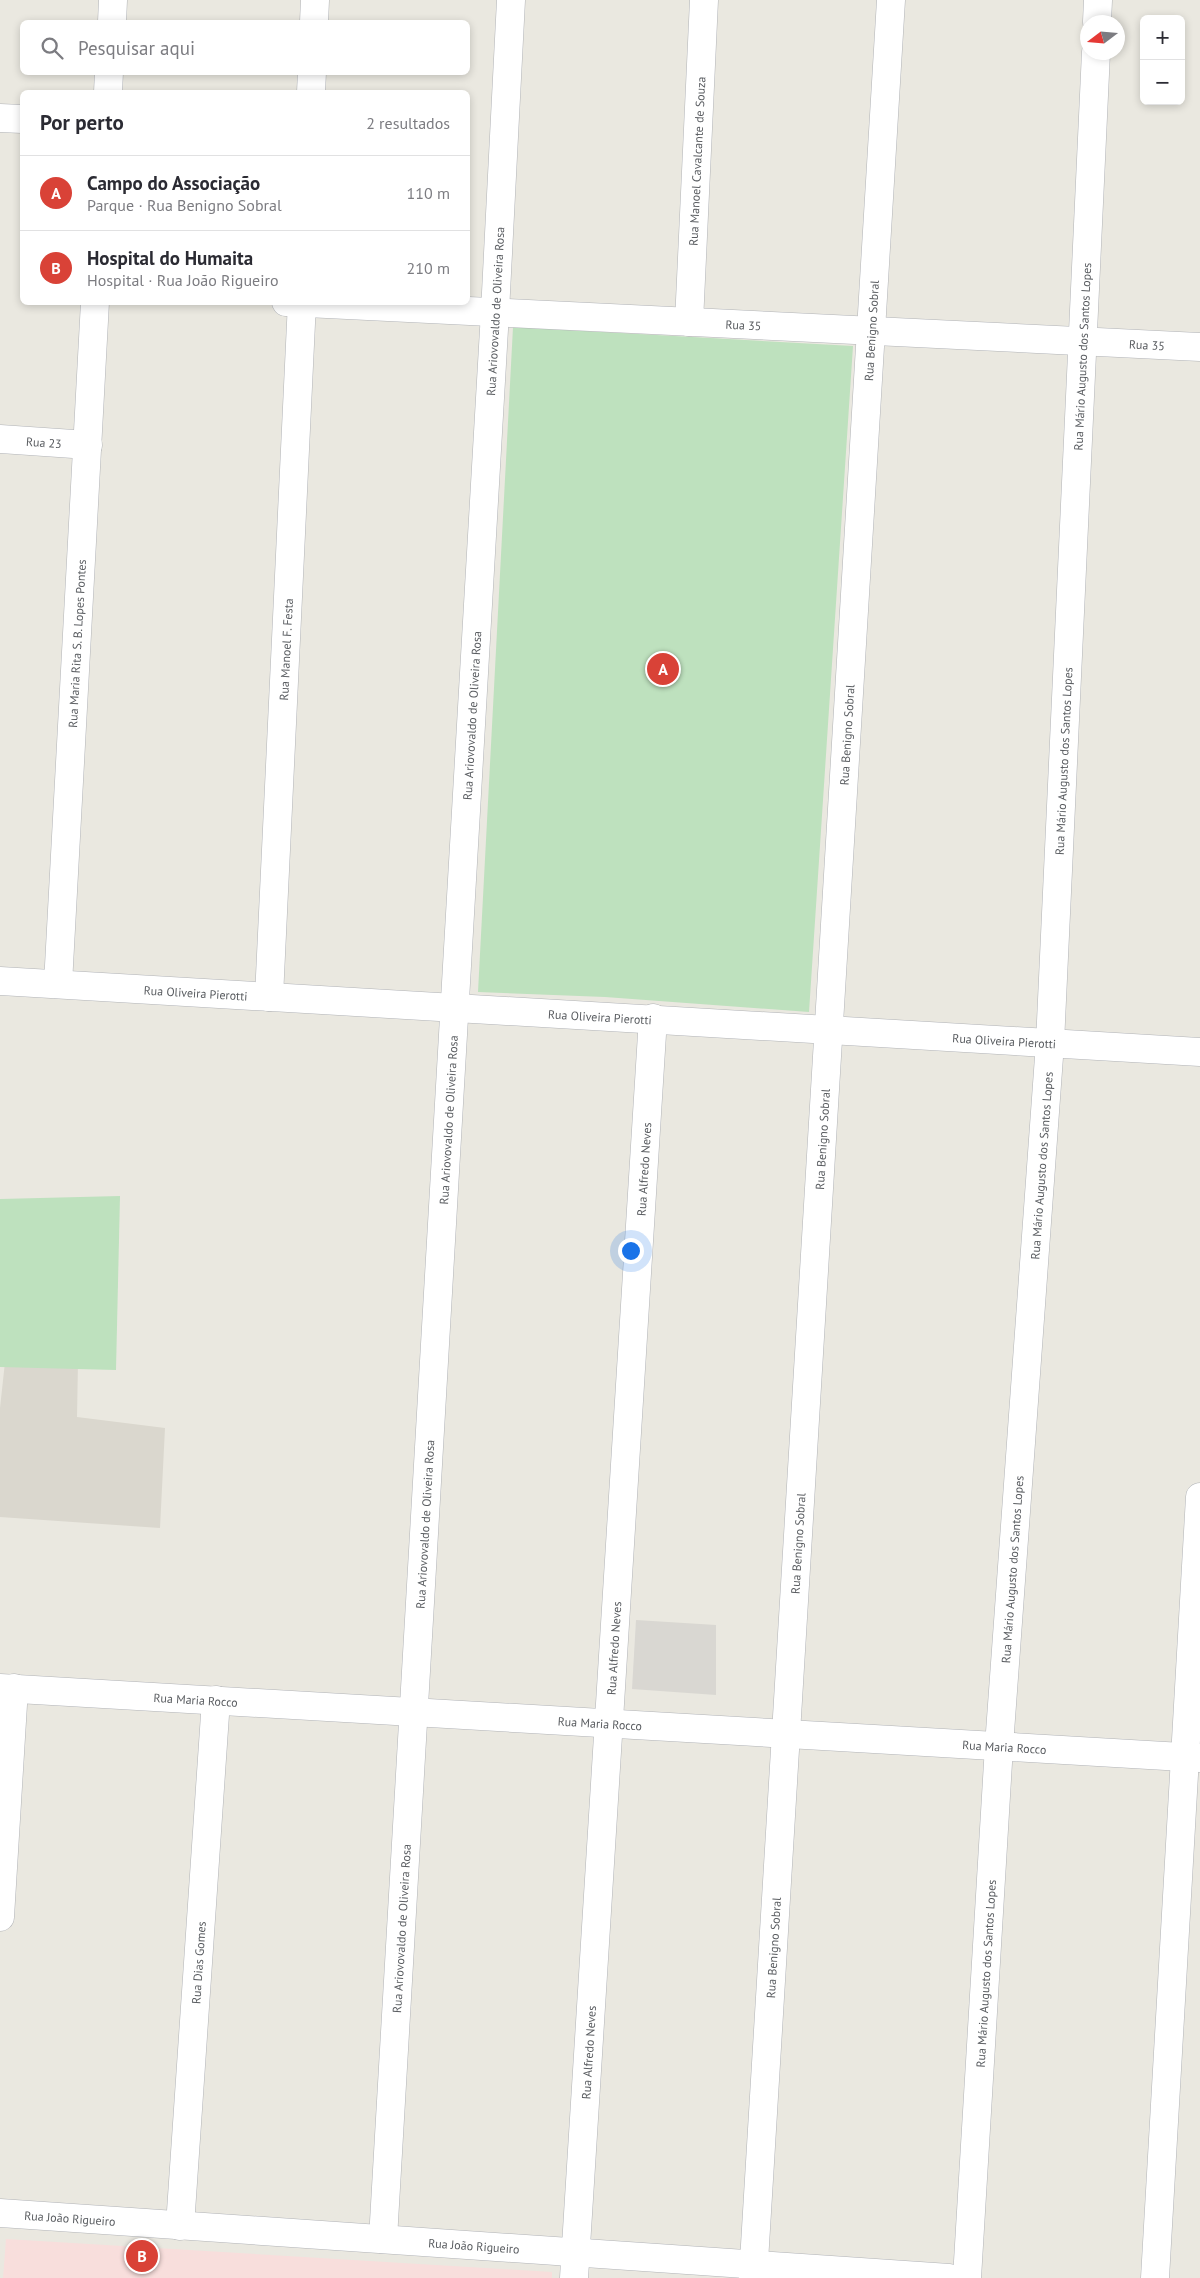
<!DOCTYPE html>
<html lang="pt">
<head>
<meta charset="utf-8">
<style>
  body { margin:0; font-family:"PT Sans",sans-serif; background:#f7f7f7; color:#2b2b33 }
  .controls { position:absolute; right:15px; top:15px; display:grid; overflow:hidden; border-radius:8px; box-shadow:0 2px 8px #0003 }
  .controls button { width:45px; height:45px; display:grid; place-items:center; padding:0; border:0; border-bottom:1px solid #e1e1e2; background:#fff; color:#2b2b33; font:25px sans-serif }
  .compass { position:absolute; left:1080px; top:15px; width:45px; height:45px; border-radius:50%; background:#fff; box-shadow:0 2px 8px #0003; rotate:254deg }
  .you { position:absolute; left:630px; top:1250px; width:18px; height:18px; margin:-12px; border:4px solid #fff; border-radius:50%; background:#1a73e8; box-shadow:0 0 0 8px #1a73e833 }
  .badge { display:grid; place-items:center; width:32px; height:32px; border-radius:50%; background:#d94237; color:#fff; font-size:16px; font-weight:700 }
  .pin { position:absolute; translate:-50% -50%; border:2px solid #fff; box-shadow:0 1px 5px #0006 }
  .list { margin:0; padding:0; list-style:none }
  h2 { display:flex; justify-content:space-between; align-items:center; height:65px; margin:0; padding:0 20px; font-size:21px }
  h2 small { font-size:16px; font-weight:400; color:#7c7c81 }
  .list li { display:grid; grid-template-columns:32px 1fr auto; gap:15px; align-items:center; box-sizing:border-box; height:75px; padding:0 20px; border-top:1px solid #e1e1e2 }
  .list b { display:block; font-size:19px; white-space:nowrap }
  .list p { margin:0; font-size:16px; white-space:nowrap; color:#7c7c81 }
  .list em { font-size:16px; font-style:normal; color:#7c7c81 }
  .icon { flex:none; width:28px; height:28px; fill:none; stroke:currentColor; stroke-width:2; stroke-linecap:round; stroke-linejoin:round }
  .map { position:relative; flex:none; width:1200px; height:2278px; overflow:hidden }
  .search { position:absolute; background:#fff; box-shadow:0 2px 8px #0003; left:20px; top:20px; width:450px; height:55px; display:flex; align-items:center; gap:12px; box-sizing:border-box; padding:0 18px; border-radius:8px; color:#7c7c81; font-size:19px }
  .panel { position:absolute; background:#fff; box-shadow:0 2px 8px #0003; left:20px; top:90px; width:450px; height:215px; border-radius:8px }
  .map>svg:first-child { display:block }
</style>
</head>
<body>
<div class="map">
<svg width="1200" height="2278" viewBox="0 0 1200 2278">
  <rect width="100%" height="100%" fill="#eae8e0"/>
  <polygon fill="#d9d7d2" points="636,1620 716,1625 716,1695 632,1689"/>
  <polygon fill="#dad7ce" points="5,1362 78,1362 77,1417 165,1428 160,1528 0,1517 0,1408"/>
  <polygon fill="#f8dedc" points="6,2239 552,2272 552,2278 3,2278"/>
  <g fill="#bee1be">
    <polygon points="513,327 853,346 809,1012 605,997 478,992"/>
    <polygon points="120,1196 116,1370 0,1367 0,1199"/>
  </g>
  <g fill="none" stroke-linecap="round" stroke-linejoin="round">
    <g stroke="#b1b3b7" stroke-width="29">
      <g id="minor">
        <polyline points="112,22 113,0"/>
        <polyline points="314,22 315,0"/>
        <polyline points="1097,22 1098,0"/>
        <polyline points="108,92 109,72"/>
        <polyline points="311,92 312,72"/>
        <polyline points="0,118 22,119"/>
        <path id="s1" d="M286,302L1200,347"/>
        <path id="s2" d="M689,322L704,0"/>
        <path id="s3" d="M0,439L88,445"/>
        <path id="s4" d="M0,981L1200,1052"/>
        <path id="s5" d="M58,984L95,302"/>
        <path id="s6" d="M269,997L302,302"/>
        <path id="s7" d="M0,1688L1200,1758"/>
        <path id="s8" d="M0,2213L949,2278"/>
        <path id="s9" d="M180,2226L216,1700"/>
        <path id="s10" d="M383,2239L495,312L511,0"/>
        <path id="s11" d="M574,2278L653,1018"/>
        <path id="s12" d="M753,2278L891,0"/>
        <path id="s13" d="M967,2278L999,1746L1050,1043L1096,52"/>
        <polyline points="1155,2278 1200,1497"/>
      </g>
    </g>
    <g stroke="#b1b3b7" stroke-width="29">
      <polyline id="tertiary" points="0,1917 14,1688"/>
    </g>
    <use href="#minor" stroke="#fff" stroke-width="28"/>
    <use href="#tertiary" stroke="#fff" stroke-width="28"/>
  </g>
  <g text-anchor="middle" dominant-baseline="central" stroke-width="4.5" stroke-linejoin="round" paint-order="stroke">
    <g font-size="12" fill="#595c60" stroke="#fff">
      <text stroke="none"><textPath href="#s2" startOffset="161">Rua Manoel Cavalcante de Souza</textPath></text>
      <text stroke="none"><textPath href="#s10" startOffset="1931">Rua Ariovovaldo de Oliveira Rosa</textPath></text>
      <text stroke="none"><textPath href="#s1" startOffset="458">Rua 35</textPath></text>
      <text stroke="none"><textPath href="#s12" startOffset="1951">Rua Benigno Sobral</textPath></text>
      <text stroke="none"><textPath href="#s1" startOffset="862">Rua 35</textPath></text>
      <text stroke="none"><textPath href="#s13" startOffset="1925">Rua Mário Augusto dos Santos Lopes</textPath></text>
      <text stroke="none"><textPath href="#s3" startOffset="44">Rua 23</textPath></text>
      <text stroke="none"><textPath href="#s5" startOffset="341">Rua Maria Rita S. B. Lopes Pontes</textPath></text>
      <text stroke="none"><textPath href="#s6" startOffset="348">Rua Manoel F. Festa</textPath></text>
      <text stroke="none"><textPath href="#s10" startOffset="1526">Rua Ariovovaldo de Oliveira Rosa</textPath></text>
      <text stroke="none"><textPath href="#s12" startOffset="1546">Rua Benigno Sobral</textPath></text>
      <text stroke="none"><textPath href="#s13" startOffset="1520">Rua Mário Augusto dos Santos Lopes</textPath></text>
      <text stroke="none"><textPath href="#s4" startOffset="196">Rua Oliveira Pierotti</textPath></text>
      <text stroke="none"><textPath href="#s4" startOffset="601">Rua Oliveira Pierotti</textPath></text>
      <text stroke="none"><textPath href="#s4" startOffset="1006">Rua Oliveira Pierotti</textPath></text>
      <text stroke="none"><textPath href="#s10" startOffset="1121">Rua Ariovovaldo de Oliveira Rosa</textPath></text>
      <text stroke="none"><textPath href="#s12" startOffset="1141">Rua Benigno Sobral</textPath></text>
      <text stroke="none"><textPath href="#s13" startOffset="1115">Rua Mário Augusto dos Santos Lopes</textPath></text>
      <text stroke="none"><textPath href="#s11" startOffset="1111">Rua Alfredo Neves</textPath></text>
      <text stroke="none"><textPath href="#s10" startOffset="716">Rua Ariovovaldo de Oliveira Rosa</textPath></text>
      <text stroke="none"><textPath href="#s12" startOffset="736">Rua Benigno Sobral</textPath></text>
      <text stroke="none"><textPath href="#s13" startOffset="710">Rua Mário Augusto dos Santos Lopes</textPath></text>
      <text stroke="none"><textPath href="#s11" startOffset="631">Rua Alfredo Neves</textPath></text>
      <text stroke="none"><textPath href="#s7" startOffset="196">Rua Maria Rocco</textPath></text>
      <text stroke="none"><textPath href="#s7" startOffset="601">Rua Maria Rocco</textPath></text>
      <text stroke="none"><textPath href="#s7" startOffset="1006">Rua Maria Rocco</textPath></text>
      <text stroke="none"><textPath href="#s10" startOffset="311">Rua Ariovovaldo de Oliveira Rosa</textPath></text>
      <text stroke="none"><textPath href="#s12" startOffset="331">Rua Benigno Sobral</textPath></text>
      <text stroke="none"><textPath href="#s9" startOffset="264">Rua Dias Gomes</textPath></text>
      <text stroke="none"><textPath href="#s13" startOffset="305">Rua Mário Augusto dos Santos Lopes</textPath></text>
      <text stroke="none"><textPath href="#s11" startOffset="226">Rua Alfredo Neves</textPath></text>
      <text stroke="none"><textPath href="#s8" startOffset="70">Rua João Rigueiro</textPath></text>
      <text stroke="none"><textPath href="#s8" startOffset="475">Rua João Rigueiro</textPath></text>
    </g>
  </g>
</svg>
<div class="controls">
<button>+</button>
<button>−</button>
</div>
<svg class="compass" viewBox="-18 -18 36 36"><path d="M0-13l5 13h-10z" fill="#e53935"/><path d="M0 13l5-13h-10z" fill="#7c7c81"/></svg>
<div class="you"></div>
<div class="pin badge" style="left:663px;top:669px">A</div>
<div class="pin badge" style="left:142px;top:2256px">B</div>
<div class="search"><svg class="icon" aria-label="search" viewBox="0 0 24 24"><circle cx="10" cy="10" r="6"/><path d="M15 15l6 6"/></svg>Pesquisar aqui</div>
<section class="panel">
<h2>Por perto<small>2 resultados</small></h2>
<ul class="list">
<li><span class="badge">A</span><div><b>Campo do Associação</b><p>Parque · Rua Benigno Sobral</p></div><em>110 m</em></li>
<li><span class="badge">B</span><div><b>Hospital do Humaita</b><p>Hospital · Rua João Rigueiro</p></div><em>210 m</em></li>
</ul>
</section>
</div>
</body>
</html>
